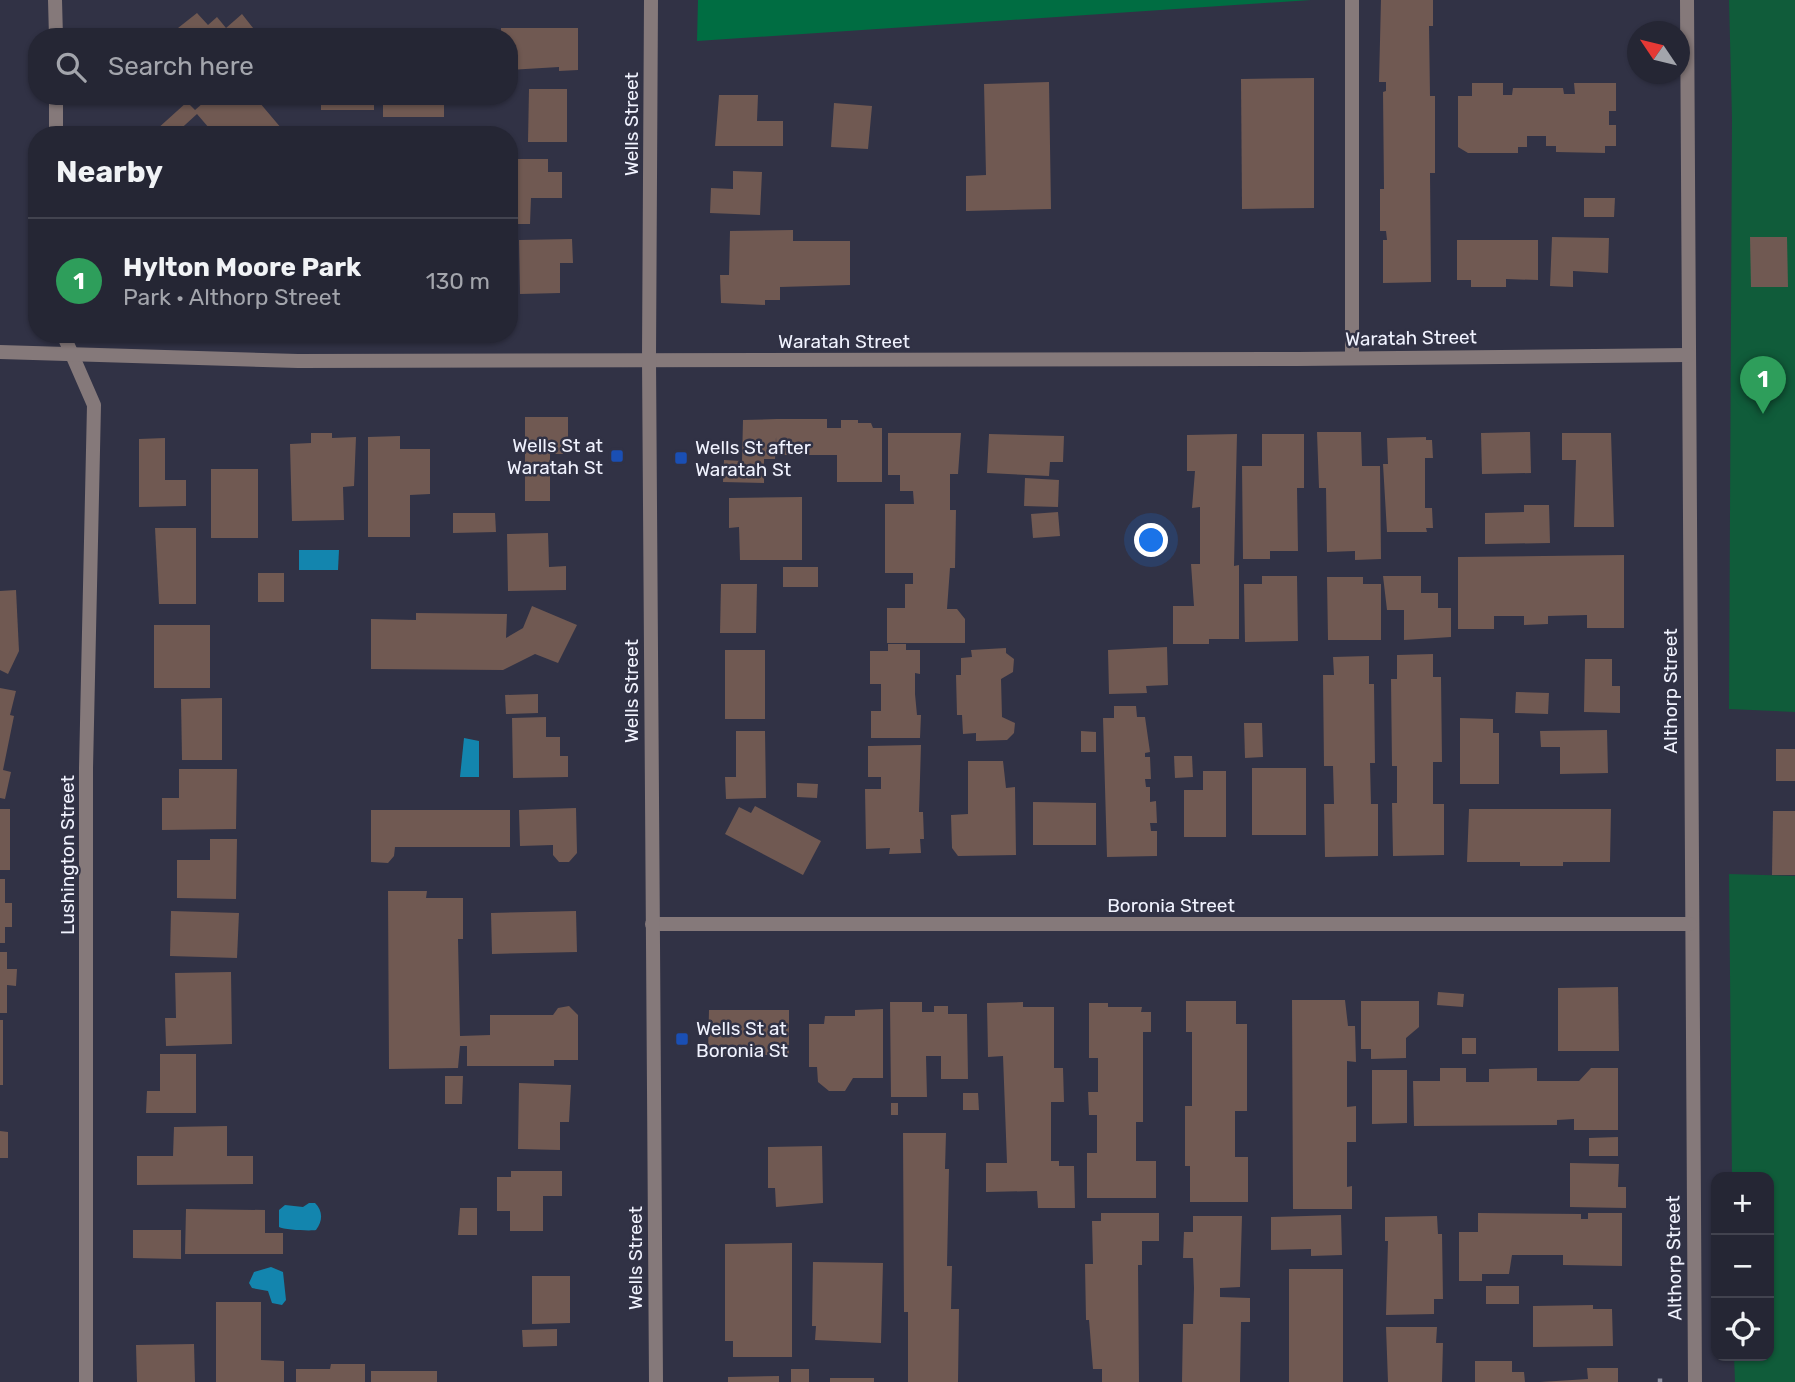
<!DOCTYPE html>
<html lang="en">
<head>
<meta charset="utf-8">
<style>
  body { margin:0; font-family:Rubik,sans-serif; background:#313240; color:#f1f3f6 }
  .controls { position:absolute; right:21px; bottom:21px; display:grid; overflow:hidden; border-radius:14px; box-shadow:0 2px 5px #0004 }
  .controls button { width:63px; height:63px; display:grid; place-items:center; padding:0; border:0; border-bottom:2px solid #42434f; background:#252634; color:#f1f3f6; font:35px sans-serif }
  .compass { position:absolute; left:1627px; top:21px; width:63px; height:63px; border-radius:50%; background:#252634; box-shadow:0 2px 5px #0004; rotate:305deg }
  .you { position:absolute; left:1152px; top:541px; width:24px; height:24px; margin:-18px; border:5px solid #fff; border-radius:50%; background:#1a73e8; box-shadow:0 0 0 10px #1a73e833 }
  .badge { display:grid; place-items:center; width:46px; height:46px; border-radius:50%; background:#8abfa5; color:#fff; font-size:23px; font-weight:700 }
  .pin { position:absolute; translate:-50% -58px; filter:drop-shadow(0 2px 4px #0008) }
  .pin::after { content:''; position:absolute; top:37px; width:24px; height:21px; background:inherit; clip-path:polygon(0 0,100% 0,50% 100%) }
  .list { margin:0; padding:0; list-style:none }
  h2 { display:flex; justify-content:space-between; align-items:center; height:91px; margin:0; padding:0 28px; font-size:30px }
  h2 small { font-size:23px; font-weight:400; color:#a3a5ac }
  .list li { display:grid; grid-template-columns:46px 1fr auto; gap:21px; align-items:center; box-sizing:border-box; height:126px; padding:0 28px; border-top:2px solid #42434f }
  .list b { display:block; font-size:26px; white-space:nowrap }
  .list p { margin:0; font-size:23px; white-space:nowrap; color:#a3a5ac }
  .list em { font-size:23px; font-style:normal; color:#a3a5ac }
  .icon { flex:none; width:38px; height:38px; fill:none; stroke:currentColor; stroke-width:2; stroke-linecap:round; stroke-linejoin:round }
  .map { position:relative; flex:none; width:1795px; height:1382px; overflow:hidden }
  .search { position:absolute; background:#252634; box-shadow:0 2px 5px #0004; left:28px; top:28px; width:490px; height:77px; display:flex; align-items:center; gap:18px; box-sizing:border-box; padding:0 24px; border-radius:28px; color:#a3a5ac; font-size:26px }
  .panel { position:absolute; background:#252634; box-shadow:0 2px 5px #0004; left:28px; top:126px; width:490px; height:217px; border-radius:28px }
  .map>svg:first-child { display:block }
</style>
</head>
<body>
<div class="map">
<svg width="1795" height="1382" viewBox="0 0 1795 1382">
  <rect width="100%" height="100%" fill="#313245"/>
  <g fill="#105c3a">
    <polygon points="1729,0 1795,0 1795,712 1729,709 1732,119"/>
    <polygon points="1729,874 1795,876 1795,1382 1735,1382 1734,1356 1769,1356 1769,1177 1732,1177"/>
  </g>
  <polygon fill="#006d42" points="698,0 1311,0 697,41"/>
  <g fill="#1385ae">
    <polygon points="299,550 339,550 338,570 299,570"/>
    <polygon points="464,738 479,741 479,777 460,777"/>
    <path d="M309,1203H315C323,1211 323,1221 316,1230C311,1231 284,1230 279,1227V1210L285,1205L303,1207Z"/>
    <polygon points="271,1267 283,1272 286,1300 282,1305 272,1303 268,1291 252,1288 249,1283 254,1272"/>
  </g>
  <g fill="#705952">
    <polygon points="1381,0 1433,0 1433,26 1429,26 1430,96 1435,96 1435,173 1430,173 1431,282 1383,283 1383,240 1387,240 1386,231 1380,231 1380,189 1384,189 1383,92 1386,91 1386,82 1379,82"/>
    <polygon points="197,13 208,25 217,17 226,28 242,14 257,33 253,37 185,37 178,28"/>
    <polygon points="501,28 578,28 578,70 559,71 559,67 509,70 509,37 501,37"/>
    <polygon points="1314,78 1314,208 1242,209 1241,79"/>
    <polygon points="1049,82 1051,209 966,211 966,176 986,175 984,84"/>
    <polygon points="1472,83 1503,83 1503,95 1512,95 1513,88 1563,88 1564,94 1575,94 1574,83 1616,83 1616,111 1609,111 1609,125 1616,125 1616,146 1605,146 1605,153 1556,152 1556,146 1546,146 1546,136 1527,136 1527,147 1518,147 1518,153 1468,153 1458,147 1458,96 1472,96"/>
    <polygon points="529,89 567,89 567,142 528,142"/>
    <polygon points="719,95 758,95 757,121 783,121 783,146 715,146"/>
    <polygon points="211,96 254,96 287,135 215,135 197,114 174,135 160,135 156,130 187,102 195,110"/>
    <rect x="321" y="96" width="53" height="14"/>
    <rect x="383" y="96" width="61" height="21"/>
    <polygon points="834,103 872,106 868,149 831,147"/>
    <polygon points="509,159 548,159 548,172 562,172 562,198 531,198 530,224 509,224"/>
    <polygon points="733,171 762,172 760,215 710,213 711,188 733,189"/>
    <polygon points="1584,198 1615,198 1614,217 1584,217"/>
    <polygon points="793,230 793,241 850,241 850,285 780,287 780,300 765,300 765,305 721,303 720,275 729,275 730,231"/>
    <polygon points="1552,237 1609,238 1608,273 1573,271 1573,287 1550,286"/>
    <polygon points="1750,237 1787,237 1788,287 1751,287"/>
    <polygon points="572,239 573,263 560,263 560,293 520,294 519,240"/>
    <polygon points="1457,240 1538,240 1538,280 1506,279 1506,287 1471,287 1471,280 1457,280"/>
    <polygon points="525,417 568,417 568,444 563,444 563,454 550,454 550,501 525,501"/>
    <polygon points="777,419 827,419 827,428 841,428 841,420 858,420 858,423 871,423 873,428 882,428 882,482 837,482 837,455 777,455 776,437 775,459 764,459 764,483 723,482 724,460 742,461 743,420"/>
    <polygon points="1317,432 1361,432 1362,466 1380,466 1381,559 1355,560 1355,551 1327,552 1326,488 1319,488"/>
    <polygon points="1530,432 1531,473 1482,474 1481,433"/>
    <polygon points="311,433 332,433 332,438 356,437 354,486 343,487 344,520 292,521 290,444 311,443"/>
    <polygon points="888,433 961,433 958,474 950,474 950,510 956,510 955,568 950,568 947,609 957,609 965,619 965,643 887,643 887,608 905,608 905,584 913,584 913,573 885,573 885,504 914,504 913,491 900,491 900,475 888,475"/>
    <polygon points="1562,433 1611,433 1614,527 1574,527 1576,460 1562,460"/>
    <polygon points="989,434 1064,436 1063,462 1050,462 1049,476 987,473"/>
    <polygon points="1237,434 1234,566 1239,565 1239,639 1209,639 1209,644 1173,644 1173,606 1194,606 1191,564 1200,564 1200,507 1192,508 1195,471 1187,471 1187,435"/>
    <polygon points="1262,434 1304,434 1304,488 1297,488 1298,551 1270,551 1270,559 1243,559 1242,466 1262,466"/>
    <polygon points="400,436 400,449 430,449 430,494 410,495 410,537 368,537 368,437"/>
    <polygon points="1426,437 1426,440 1432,440 1433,458 1425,458 1425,508 1432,508 1433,528 1426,528 1427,532 1387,532 1383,464 1388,464 1387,438"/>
    <polygon points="165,438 165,480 186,480 186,506 139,507 139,439"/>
    <rect x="211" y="469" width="47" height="69"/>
    <polygon points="1025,478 1059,480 1058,507 1024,506"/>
    <polygon points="802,497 802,560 740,560 739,527 729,528 729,498"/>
    <polygon points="1524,505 1549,505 1550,543 1485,544 1485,513 1524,512"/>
    <polygon points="1058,512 1060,536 1033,538 1031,514"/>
    <polygon points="453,513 495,513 496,532 453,533"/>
    <polygon points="155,528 196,528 196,604 159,604"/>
    <polygon points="548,533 549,567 566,566 566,590 508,591 507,534"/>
    <polygon points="1624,555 1624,628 1587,628 1587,615 1548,616 1548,624 1524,625 1524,616 1494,616 1494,629 1458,629 1458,557"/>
    <rect x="783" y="567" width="35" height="20"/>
    <rect x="258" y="573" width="26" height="29"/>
    <polygon points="1262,576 1297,576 1298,641 1245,642 1244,584 1262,584"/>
    <polygon points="1383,576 1421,576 1421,593 1438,593 1438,608 1451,608 1451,637 1404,640 1404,610 1387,610"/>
    <polygon points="1327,577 1363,577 1363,584 1381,584 1381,640 1328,640"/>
    <polygon points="721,584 757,584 756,633 720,633"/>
    <polygon points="16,590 19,651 8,674 0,670 0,591"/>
    <polygon points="532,606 577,625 558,663 535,654 503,670 371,669 371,619 416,620 416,613 507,614 506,638 523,628"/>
    <rect x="154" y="625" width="56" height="63"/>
    <polygon points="888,644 906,644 906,650 920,650 920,674 915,673 915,694 917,715 921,715 920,738 871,738 871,711 881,711 881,684 870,684 870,651 888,651"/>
    <polygon points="1167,647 1168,685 1146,686 1147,693 1109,694 1108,650"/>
    <polygon points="1006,648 1006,653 1014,659 1013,672 1001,679 1002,717 1015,723 1014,733 1007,740 976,741 976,733 963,734 962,715 957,715 956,675 961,675 961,658 972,657 971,650"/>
    <rect x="725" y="650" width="40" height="69"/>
    <polygon points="1433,654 1433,677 1441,677 1442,762 1433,762 1433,804 1444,804 1444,855 1393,856 1392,803 1397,803 1397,766 1392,766 1391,679 1397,679 1397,655"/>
    <polygon points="1369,656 1369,684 1374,684 1375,763 1370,763 1371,804 1378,804 1378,856 1325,857 1324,804 1334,804 1333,766 1324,766 1323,675 1334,675 1333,657"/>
    <polygon points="1585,659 1612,659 1612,686 1620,686 1620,713 1584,712"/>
    <polygon points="0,688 16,691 10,715 14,716 3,770 11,772 5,799 0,798"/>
    <polygon points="1516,692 1549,693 1548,714 1515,713"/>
    <polygon points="538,694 538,713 506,714 505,695"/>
    <polygon points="222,698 222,760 182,760 181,699"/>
    <polygon points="1114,706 1136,706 1137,717 1145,717 1150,752 1145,753 1145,757 1150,757 1151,779 1145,779 1146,787 1150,787 1150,802 1156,801 1157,823 1150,823 1151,831 1157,831 1157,856 1107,857 1103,718 1114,718"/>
    <polygon points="546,717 546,737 560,737 560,756 568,756 568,777 513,778 512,718"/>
    <polygon points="1460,718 1493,719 1493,733 1499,733 1499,784 1460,784"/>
    <polygon points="1244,723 1262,723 1263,757 1245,758"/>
    <polygon points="1607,730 1608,773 1560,774 1560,747 1541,747 1540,731"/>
    <polygon points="736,731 765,731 766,798 726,799 725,777 736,777"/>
    <polygon points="1081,731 1096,732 1096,752 1081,752"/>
    <polygon points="921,745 919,812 923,812 924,839 920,839 921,853 889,854 890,848 866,849 865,789 881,789 881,777 868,777 868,746"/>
    <rect x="1776" y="749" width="19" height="32"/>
    <polygon points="1174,756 1192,756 1193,777 1175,778"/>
    <polygon points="968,761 1003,761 1006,788 1015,787 1016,855 958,856 952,848 951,815 968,814"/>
    <rect x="1252" y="768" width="54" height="67"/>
    <polygon points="179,769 237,769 236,829 162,830 162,798 179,798"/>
    <polygon points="1203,771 1226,771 1226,837 1184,837 1184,790 1203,790"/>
    <polygon points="797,783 818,784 817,798 797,797"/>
    <polygon points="1033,802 1096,803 1096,845 1033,845"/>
    <polygon points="755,806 821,841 803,875 725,834 739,807 751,813"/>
    <polygon points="576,808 577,853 569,862 559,862 553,855 553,845 520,846 519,810"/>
    <rect x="0" y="809" width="10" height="61"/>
    <polygon points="1469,809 1611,809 1610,862 1563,862 1563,866 1520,866 1520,862 1467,862"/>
    <polygon points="371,810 510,810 510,847 395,847 394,856 388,863 371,862"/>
    <polygon points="1773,811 1795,811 1795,875 1772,875"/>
    <polygon points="210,839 237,839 236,899 177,898 177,860 210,860"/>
    <polygon points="0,879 5,879 5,903 12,903 12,927 5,927 5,943 0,943"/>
    <polygon points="388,891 427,891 426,898 463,898 463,939 458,939 460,1036 490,1035 490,1015 553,1015 558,1008 569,1006 578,1015 578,1060 554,1060 554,1066 467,1066 467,1046 460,1046 458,1068 389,1069"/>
    <polygon points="171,911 239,913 237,958 170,956"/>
    <polygon points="576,911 577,952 492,954 491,913"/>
    <polygon points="0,952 7,952 7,969 17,969 16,986 7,985 7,1013 0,1013"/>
    <polygon points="231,972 232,1044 166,1046 165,1018 176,1018 175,973"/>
    <polygon points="1618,987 1619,1051 1558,1051 1558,988"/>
    <polygon points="1438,992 1464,994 1463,1007 1437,1005"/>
    <polygon points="1292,1000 1345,1000 1348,1026 1355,1026 1356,1062 1347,1061 1347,1107 1356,1106 1356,1142 1347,1142 1347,1187 1352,1186 1352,1209 1293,1209"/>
    <polygon points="1186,1001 1236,1001 1236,1024 1247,1024 1247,1111 1235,1111 1235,1157 1248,1157 1248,1202 1190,1202 1190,1166 1185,1166 1185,1106 1192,1106 1192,1032 1186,1032"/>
    <polygon points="1361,1001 1419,1001 1419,1027 1406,1038 1406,1058 1371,1059 1371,1049 1361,1049"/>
    <polygon points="890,1002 922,1002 922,1012 934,1012 934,1006 948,1006 948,1014 967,1014 968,1079 941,1079 941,1056 926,1056 927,1097 891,1097"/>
    <polygon points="1023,1002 1023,1007 1054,1007 1054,1068 1063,1068 1064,1102 1051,1102 1051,1161 1059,1161 1059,1166 1074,1166 1075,1208 1038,1208 1037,1191 986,1192 986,1163 1007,1163 1003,1056 988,1057 987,1003"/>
    <polygon points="1089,1003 1108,1003 1108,1007 1142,1007 1141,1012 1151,1012 1151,1032 1143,1032 1143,1122 1136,1122 1136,1161 1156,1161 1156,1198 1087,1198 1087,1153 1097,1153 1097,1115 1089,1115 1088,1092 1098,1092 1098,1058 1089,1058"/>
    <polygon points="883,1009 883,1078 853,1078 845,1091 829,1091 818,1082 817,1067 809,1067 809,1024 824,1024 825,1016 855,1016 855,1010"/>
    <polygon points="709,1010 789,1010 789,1055 756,1055 756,1058 708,1055"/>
    <rect x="0" y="1020" width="3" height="65"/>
    <rect x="1462" y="1038" width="14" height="16"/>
    <polygon points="160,1054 196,1054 196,1113 146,1113 147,1091 160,1091"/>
    <polygon points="1440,1068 1466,1068 1466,1082 1489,1082 1489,1069 1537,1068 1537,1081 1579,1081 1591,1068 1618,1068 1618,1130 1574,1130 1574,1119 1557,1120 1557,1125 1414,1126 1413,1081 1440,1081"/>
    <polygon points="1372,1070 1407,1070 1407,1123 1372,1124"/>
    <polygon points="445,1076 463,1076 462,1104 445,1104"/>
    <polygon points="519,1083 571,1085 569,1122 560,1122 560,1150 518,1149"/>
    <polygon points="963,1093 978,1093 979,1110 963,1110"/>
    <rect x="891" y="1103" width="7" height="12"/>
    <polygon points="227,1126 227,1156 253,1156 253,1184 137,1185 137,1156 173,1156 174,1127"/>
    <polygon points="0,1131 8,1132 8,1158 0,1158"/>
    <polygon points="903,1133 946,1133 945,1169 949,1169 947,1266 952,1266 951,1309 959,1309 958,1382 908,1382 908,1312 904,1312"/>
    <polygon points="1618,1137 1618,1156 1589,1156 1589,1138"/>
    <polygon points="822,1146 823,1203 776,1207 775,1188 768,1188 768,1147"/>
    <polygon points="1570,1163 1619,1164 1618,1187 1626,1187 1626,1208 1570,1207"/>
    <polygon points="511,1171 562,1171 562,1196 543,1196 543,1231 510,1231 510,1211 497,1211 497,1177 511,1177"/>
    <polygon points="460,1208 477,1208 477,1235 458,1235"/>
    <polygon points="186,1209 265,1210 265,1233 283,1233 283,1254 185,1254"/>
    <polygon points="1101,1213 1159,1213 1159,1241 1142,1241 1142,1265 1138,1265 1139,1382 1102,1382 1102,1369 1093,1369 1089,1320 1086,1320 1085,1264 1093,1264 1092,1221 1101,1221"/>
    <polygon points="1478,1213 1581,1214 1581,1219 1588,1219 1588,1213 1622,1213 1622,1266 1563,1265 1563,1255 1512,1255 1509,1274 1482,1274 1482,1281 1459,1281 1459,1232 1478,1232"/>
    <polygon points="1341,1215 1342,1255 1311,1256 1311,1249 1271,1250 1271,1217"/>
    <polygon points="1193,1216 1242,1216 1240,1287 1220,1288 1220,1297 1250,1298 1250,1322 1241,1322 1240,1382 1182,1382 1183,1324 1193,1324 1194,1288 1193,1258 1183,1258 1184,1232 1193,1232"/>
    <polygon points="1437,1216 1438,1234 1442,1234 1443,1299 1434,1299 1434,1314 1386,1315 1388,1241 1385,1241 1385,1217"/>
    <polygon points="133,1230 181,1230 181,1259 133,1258"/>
    <polygon points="792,1243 792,1357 733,1357 733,1341 725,1341 725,1244"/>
    <polygon points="813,1262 883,1263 881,1343 815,1340 816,1326 812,1326"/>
    <rect x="1289" y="1269" width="54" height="113"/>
    <polygon points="532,1276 570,1276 570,1323 532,1324"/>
    <rect x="1486" y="1286" width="33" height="18"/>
    <polygon points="216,1302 261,1302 261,1360 284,1361 284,1382 216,1382"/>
    <polygon points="1593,1305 1593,1309 1612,1309 1613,1346 1533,1347 1533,1306"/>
    <polygon points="1386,1327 1437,1327 1436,1343 1443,1343 1442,1382 1388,1382"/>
    <polygon points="557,1329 557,1346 523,1347 522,1330"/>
    <polygon points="194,1344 195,1382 137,1382 136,1345"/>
    <polygon points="1475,1361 1512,1361 1512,1372 1524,1372 1525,1382 1475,1382"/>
    <polygon points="331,1364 365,1364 365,1382 296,1382 296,1369 330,1369"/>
    <polygon points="1587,1368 1618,1368 1618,1382 1540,1382 1588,1379"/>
    <rect x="791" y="1369" width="18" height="13"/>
    <rect x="371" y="1371" width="66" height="11"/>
    <polygon points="779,1376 779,1382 728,1382 728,1377"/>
    <rect x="830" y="1378" width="44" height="4"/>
  </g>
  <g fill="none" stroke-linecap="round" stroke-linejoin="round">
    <polyline stroke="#8b8c9c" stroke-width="4.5" stroke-dasharray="3.5 5" stroke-linecap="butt" points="1660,1382 1660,1377"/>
    <polyline stroke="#85797a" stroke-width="14" points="1352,0 1352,358"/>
    <g stroke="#85797a" stroke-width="14">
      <polyline points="55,0 56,37"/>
      <polyline points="1687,0 1695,1382"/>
      <polyline points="56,96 56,135"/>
      <polyline points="63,334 94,405 86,768 86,1382"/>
      <polyline points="0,352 298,361 1298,359 1689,355"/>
      <polyline points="652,924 1690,924"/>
    </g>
    <polyline stroke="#85797a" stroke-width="14" points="651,0 649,359 656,1382"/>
  </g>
  <g fill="#1a4fb4" stroke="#313245" stroke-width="2.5">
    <rect x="610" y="449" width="14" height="14" rx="3.5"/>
    <rect x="674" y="451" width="14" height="14" rx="3.5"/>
    <rect x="675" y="1032" width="14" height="14" rx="3.5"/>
  </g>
  <g text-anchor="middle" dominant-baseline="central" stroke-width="5" stroke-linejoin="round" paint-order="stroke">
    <g font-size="19" fill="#f0f2fe" stroke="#313245">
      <text transform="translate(631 124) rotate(-90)">Wells Street</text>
      <text transform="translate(1411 338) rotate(-1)">Waratah Street</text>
      <text x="844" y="341">Waratah Street</text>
      <text transform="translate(631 691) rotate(-90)">Wells Street</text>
      <text transform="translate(1670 691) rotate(-90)">Althorp Street</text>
      <text transform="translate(67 855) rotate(-90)">Lushington Street</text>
      <text x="1171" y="905">Boronia Street</text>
      <text transform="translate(635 1258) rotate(-90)">Wells Street</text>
      <text transform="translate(1674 1258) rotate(-91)">Althorp Street</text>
    </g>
    <g font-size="19" fill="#f0f2fe" stroke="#313245" text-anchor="start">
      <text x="603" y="445" text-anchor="end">Wells St at<tspan x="603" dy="22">Waratah St</tspan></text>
      <text x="695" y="447">Wells St after<tspan x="695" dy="22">Waratah St</tspan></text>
      <text x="696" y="1028">Wells St at<tspan x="696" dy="22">Boronia St</tspan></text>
    </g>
  </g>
</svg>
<div class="controls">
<button>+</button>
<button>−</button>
<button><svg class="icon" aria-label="locate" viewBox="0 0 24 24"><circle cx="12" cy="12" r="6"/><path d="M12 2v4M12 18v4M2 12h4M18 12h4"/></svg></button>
</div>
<svg class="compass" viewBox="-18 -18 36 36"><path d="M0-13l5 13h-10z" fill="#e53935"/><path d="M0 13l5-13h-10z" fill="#a3a5ac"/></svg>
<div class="you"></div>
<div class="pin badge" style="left:1763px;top:414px;background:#2e9e5b">1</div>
<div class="search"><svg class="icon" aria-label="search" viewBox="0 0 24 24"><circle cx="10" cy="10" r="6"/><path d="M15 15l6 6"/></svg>Search here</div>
<section class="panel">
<h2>Nearby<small></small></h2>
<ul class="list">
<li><span class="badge" style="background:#2e9e5b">1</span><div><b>Hylton Moore Park</b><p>Park · Althorp Street</p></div><em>130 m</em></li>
</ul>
</section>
</div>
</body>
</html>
